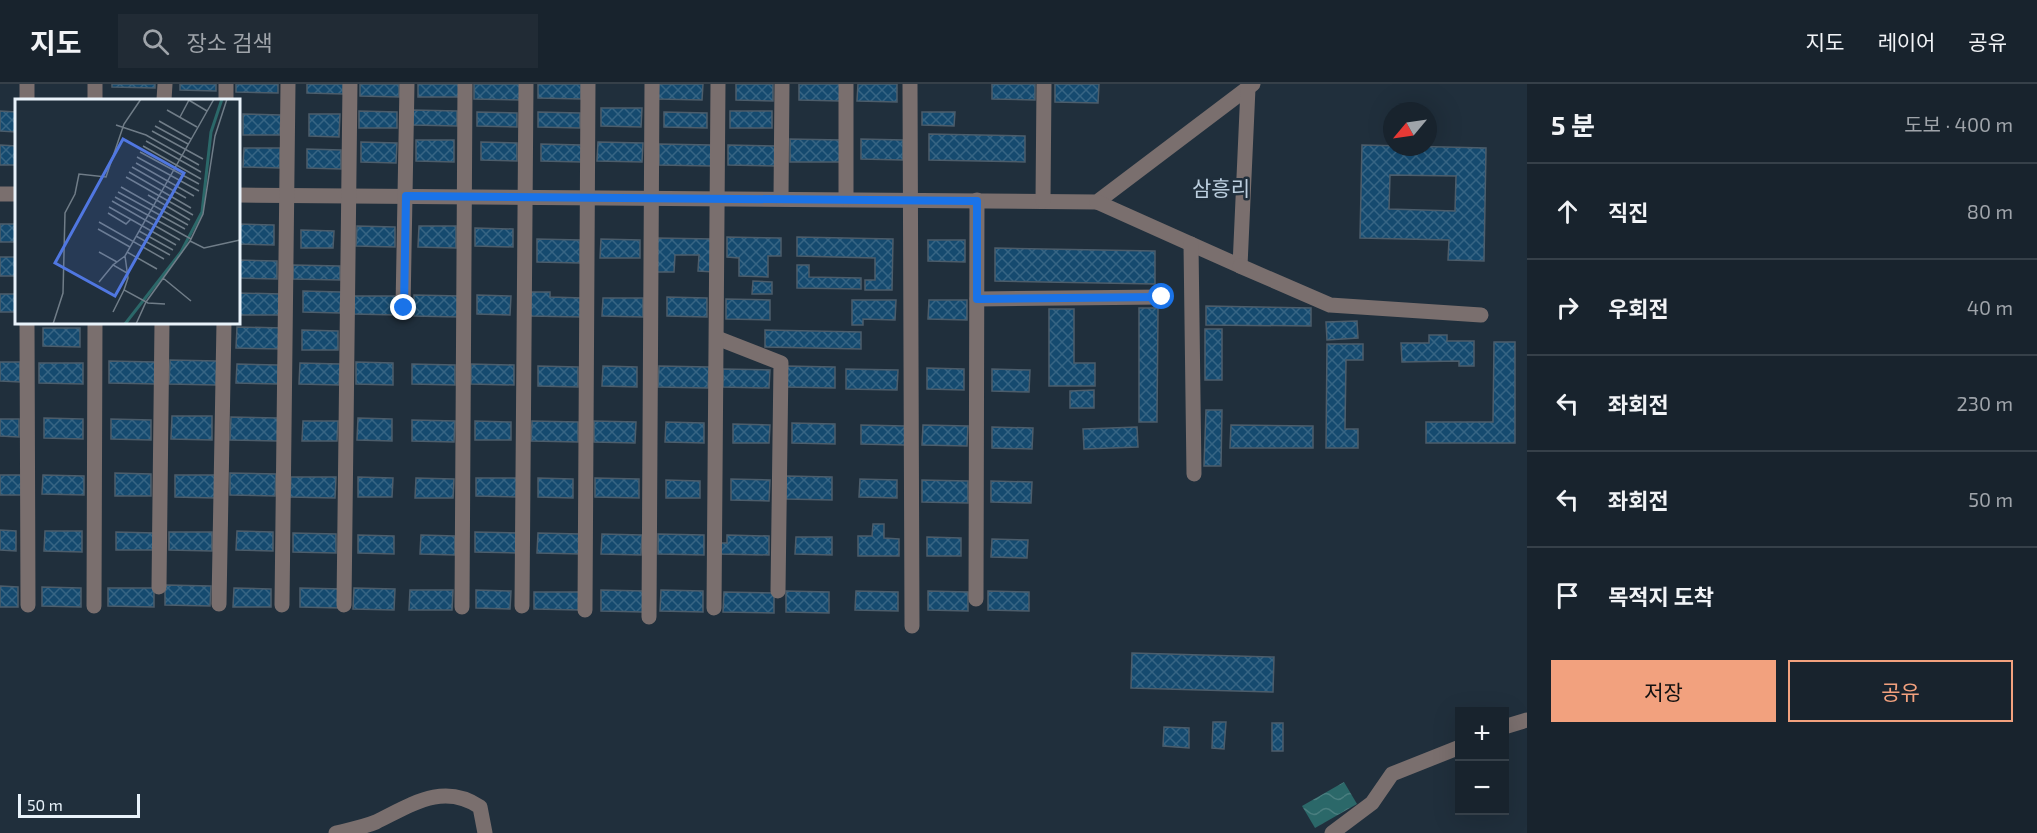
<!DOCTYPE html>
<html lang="ko">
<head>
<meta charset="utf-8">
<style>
  body { margin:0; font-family:"Exo 2","Noto Sans KR",sans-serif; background:#212b35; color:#f1f3f6 }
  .controls { position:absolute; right:18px; bottom:18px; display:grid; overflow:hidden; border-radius:0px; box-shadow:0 6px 24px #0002 }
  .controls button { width:54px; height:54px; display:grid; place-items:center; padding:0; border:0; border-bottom:2px solid #364049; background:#18232d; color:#f1f3f6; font:30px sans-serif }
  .compass { position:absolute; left:1383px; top:18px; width:54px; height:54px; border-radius:50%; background:#18232d; box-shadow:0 6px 24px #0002; rotate:241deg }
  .scale { position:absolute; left:18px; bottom:15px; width:122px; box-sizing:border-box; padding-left:6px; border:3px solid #e9f3fb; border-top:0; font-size:16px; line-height:21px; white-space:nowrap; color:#e9f3fb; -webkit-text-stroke:4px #202f3c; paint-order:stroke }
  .stop { position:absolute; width:18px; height:18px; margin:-14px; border:4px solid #1a73e8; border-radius:50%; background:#fff }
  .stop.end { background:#1a73e8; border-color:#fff; box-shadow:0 2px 6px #0008 }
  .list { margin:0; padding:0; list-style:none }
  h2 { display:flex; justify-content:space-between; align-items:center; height:78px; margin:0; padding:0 24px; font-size:26px }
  h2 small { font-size:20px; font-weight:400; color:#9fa4aa }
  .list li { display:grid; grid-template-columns:39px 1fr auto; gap:18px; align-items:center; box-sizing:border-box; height:96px; padding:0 24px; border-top:2px solid #364049 }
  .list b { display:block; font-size:22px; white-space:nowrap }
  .list em { font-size:20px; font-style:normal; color:#9fa4aa }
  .actions { display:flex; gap:12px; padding:18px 24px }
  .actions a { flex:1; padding:14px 0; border:2px solid #f2a17e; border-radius:0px; text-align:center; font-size:21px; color:#f2a17e }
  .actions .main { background:#f2a17e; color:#111 }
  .icon { flex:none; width:33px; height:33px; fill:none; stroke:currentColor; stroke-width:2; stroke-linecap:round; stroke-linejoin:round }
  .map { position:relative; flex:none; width:1527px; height:749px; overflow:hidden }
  header { display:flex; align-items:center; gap:36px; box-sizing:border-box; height:84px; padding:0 30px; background:#18232d; border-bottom:2px solid #364049 }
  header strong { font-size:28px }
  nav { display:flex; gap:33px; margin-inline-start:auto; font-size:21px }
  .search { width:420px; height:54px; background:#212b35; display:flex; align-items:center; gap:15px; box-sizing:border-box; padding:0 21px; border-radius:0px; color:#9fa4aa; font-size:22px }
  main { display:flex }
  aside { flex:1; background:#18232d }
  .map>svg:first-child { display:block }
</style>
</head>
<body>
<header>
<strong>지도</strong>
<div class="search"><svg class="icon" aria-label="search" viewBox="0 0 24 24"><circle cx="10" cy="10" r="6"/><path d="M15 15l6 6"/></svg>장소 검색</div>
<nav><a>지도</a><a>레이어</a><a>공유</a></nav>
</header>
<main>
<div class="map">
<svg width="1527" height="749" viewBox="0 0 1527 749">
  <defs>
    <pattern id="water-waves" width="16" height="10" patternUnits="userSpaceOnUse" patternTransform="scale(1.5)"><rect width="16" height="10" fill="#2b6869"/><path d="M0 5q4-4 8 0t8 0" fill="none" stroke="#4a7e7f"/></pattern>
    <pattern id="building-cross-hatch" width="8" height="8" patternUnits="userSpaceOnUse" patternTransform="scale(1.5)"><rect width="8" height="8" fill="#154a6f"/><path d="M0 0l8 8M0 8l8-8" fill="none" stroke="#376584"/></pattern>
  </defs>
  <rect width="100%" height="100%" fill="#202f3c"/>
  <polygon fill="url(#water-waves)" points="1344,698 1357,720 1315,744 1302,722"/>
  <g fill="url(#building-cross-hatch)" stroke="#4c5d6b" stroke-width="1.5" fill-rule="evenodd">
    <polygon points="112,0 155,0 155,4 112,3"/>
    <polygon points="180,0 216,0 216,7 180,6"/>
    <polygon points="236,0 278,0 278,9 236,8"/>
    <polygon points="307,0 343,0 343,10 307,9"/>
    <polygon points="360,0 399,0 399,13 360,12"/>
    <rect x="418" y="0" width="41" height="13"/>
    <polygon points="474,0 521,0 521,16 474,15"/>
    <polygon points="538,0 581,0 581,15 538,14"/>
    <polygon points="659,0 703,0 702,16 658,15"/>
    <polygon points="736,0 773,0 773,17 736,16"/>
    <polygon points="799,0 840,0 840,17 799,16"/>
    <polygon points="858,0 897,0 897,18 857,17"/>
    <polygon points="992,0 1035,0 1035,16 992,15"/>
    <polygon points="1055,0 1099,0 1098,19 1055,18"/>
    <polygon points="601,24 642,24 641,43 601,42"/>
    <polygon points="413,26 457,27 457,42 413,41"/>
    <polygon points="0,27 16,28 16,48 0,47"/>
    <polygon points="359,27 397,28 397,44 359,44"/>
    <rect x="730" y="27" width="42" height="17"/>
    <polygon points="477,28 517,29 517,43 477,42"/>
    <polygon points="538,28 580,29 580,44 538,43"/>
    <polygon points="664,28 707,29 707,44 664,43"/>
    <polygon points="922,28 955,28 954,42 922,41"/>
    <polygon points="243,30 281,31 280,51 243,51"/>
    <polygon points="309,30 340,30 339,53 309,52"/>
    <polygon points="929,50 1025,52 1025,78 929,76"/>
    <polygon points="790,55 841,56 840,78 790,78"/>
    <polygon points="861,55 903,56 903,76 861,75"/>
    <polygon points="416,56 454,56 454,78 416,77"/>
    <polygon points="361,58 397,59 396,79 361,78"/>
    <polygon points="481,58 517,59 517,77 481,76"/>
    <polygon points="598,58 643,59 642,78 597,77"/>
    <polygon points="541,60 582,61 581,78 541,77"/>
    <polygon points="659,60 712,61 711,82 659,81"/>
    <polygon points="0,61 16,62 16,81 0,81"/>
    <polygon points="728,61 776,62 776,82 728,81"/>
    <path d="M1362,61L1486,64L1484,177L1448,176L1449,156L1360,154ZM1390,91L1456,92L1455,127L1389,125Z"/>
    <polygon points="244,64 280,64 280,84 243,83"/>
    <polygon points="307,65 341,66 341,85 307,84"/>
    <rect x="0" y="140" width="16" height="18"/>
    <polygon points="238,140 274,141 274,161 238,160"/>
    <polygon points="357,142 395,143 395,163 356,162"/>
    <polygon points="419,142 456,142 456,164 418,163"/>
    <polygon points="475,144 513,145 513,163 475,162"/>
    <polygon points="301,146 334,147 333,164 301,164"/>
    <polygon points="727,153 781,154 781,172 768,172 768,193 739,192 739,174 727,173"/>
    <polygon points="797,153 893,155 892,206 865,206 865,196 875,196 875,174 797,172"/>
    <polygon points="657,154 714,155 714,188 698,187 699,171 675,171 674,188 657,188"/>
    <polygon points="537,155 580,156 580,179 537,178"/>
    <polygon points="601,155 640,156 640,174 600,174"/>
    <polygon points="928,156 965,156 965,178 928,177"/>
    <polygon points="995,164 1155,167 1155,200 995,197"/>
    <rect x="0" y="173" width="15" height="19"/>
    <polygon points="240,176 277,177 277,195 239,194"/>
    <polygon points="293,181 340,182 340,196 293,195"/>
    <polygon points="797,181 809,181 809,193 861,194 861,205 797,204"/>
    <polygon points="753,197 772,198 772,210 752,210"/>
    <polygon points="303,207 341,208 340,229 303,228"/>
    <polygon points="531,208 550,208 550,213 583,214 583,233 530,232"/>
    <polygon points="238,209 281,210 281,231 238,231"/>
    <rect x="0" y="210" width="16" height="18"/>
    <polygon points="414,211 460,212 460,233 414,232"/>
    <polygon points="477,211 511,212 510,231 477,230"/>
    <polygon points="354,212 397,212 397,231 354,230"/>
    <polygon points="667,213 707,214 707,233 667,232"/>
    <polygon points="603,214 643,214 643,233 602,232"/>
    <polygon points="726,215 770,216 770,236 726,235"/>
    <polygon points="852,216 896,216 895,236 863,235 863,241 852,241"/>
    <polygon points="929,216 967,216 967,236 928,235"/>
    <polygon points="1206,222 1311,224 1311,242 1206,241"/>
    <polygon points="1139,224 1158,224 1157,338 1139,338"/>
    <polygon points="1049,225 1074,225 1074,279 1095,279 1095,302 1049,302"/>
    <polygon points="1357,237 1358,254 1327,256 1326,238"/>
    <polygon points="237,243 283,244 283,265 236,264"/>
    <polygon points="43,244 80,244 80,263 43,262"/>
    <rect x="1205" y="245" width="17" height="51"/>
    <polygon points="302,246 338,247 338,266 302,266"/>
    <polygon points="765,246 861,248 861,265 765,263"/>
    <polygon points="1429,251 1447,251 1447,257 1474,257 1474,282 1459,282 1459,277 1402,278 1401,259 1429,259"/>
    <polygon points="1494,258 1515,258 1515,359 1426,359 1426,338 1493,338"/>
    <polygon points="1327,260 1363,260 1363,276 1346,276 1345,345 1358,345 1358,364 1326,364"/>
    <polygon points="170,276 217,277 216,301 169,300"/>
    <polygon points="109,277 155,278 155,300 109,299"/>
    <polygon points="0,278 20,278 20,298 0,297"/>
    <polygon points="356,278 393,279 393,301 356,300"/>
    <polygon points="39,279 83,279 83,300 39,299"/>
    <polygon points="300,279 340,280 339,301 299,300"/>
    <polygon points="237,280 278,281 278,300 236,299"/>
    <polygon points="412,280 455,281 455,301 412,300"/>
    <polygon points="471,280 514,281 514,301 471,300"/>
    <polygon points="538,282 578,283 578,303 538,302"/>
    <polygon points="603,282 637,283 637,303 602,302"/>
    <polygon points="659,282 709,283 708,304 658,303"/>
    <polygon points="786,282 835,283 835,304 786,303"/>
    <polygon points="927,284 964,285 964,306 927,305"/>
    <polygon points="723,285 770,286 769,304 723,303"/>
    <polygon points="846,285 898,286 897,306 846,305"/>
    <polygon points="992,285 1030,286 1029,308 992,307"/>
    <polygon points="1094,306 1094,324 1070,324 1070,307"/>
    <polygon points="1206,326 1222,326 1221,382 1204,382"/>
    <polygon points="172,332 212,332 212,356 171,355"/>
    <polygon points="231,333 278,334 278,357 230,356"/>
    <polygon points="44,334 83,335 83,355 44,354"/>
    <polygon points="358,334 392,335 392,357 357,356"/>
    <polygon points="0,335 19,335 19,353 0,352"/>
    <polygon points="111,335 151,336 151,356 111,355"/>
    <polygon points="412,336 455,337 454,358 412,357"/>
    <polygon points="303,337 338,337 337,357 302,357"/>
    <polygon points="475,337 511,338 511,356 475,356"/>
    <polygon points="532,337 578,338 578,358 531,357"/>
    <polygon points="594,337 636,338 635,359 594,358"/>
    <polygon points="666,338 704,339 704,359 665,358"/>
    <polygon points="792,339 835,340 835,360 792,359"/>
    <polygon points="733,340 770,341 769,359 733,359"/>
    <polygon points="861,341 905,342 905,361 861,360"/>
    <polygon points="923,341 968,342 967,362 922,361"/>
    <polygon points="1231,341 1313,342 1313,364 1230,364"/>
    <polygon points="992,343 1033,344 1032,365 992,364"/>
    <polygon points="1137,343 1138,363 1084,365 1083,345"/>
    <polygon points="115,389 151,390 151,412 115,412"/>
    <polygon points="230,389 276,390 275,412 230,411"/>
    <polygon points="0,391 22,391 21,411 0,411"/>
    <polygon points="43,391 84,392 84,411 42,410"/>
    <polygon points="175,391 216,391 215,414 175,413"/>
    <polygon points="786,392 832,393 832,416 786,415"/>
    <polygon points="291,393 336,393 335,414 290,413"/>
    <polygon points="358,393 393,394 392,413 358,413"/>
    <polygon points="416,394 454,395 453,414 415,414"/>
    <polygon points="476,394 517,394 516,413 476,412"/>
    <polygon points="538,394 573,395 573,414 538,413"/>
    <polygon points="595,394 639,395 639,414 595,413"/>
    <polygon points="731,395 770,396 769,417 731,416"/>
    <polygon points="860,395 897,396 897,414 859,413"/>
    <polygon points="666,396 700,397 700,414 666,414"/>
    <polygon points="922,396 968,397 968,419 922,418"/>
    <polygon points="991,397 1032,398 1031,419 991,418"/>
    <polygon points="873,440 884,440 884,454 899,455 899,472 858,472 858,452 872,452"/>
    <polygon points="0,446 16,447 16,467 0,466"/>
    <polygon points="45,447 82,447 82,468 44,467"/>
    <polygon points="237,447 273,448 273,467 236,466"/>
    <polygon points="116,448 155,449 154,466 116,466"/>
    <polygon points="169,448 212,448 212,467 169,466"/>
    <polygon points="475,448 517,449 517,469 475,468"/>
    <polygon points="293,449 336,450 336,469 293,468"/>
    <polygon points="538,449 580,450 580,470 537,469"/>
    <polygon points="602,450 642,451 641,471 601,470"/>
    <polygon points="658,450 704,451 704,471 658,470"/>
    <polygon points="358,451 394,452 394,470 358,469"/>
    <polygon points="421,451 455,452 455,471 420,470"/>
    <polygon points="727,451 769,452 769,471 717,470 718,459 727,459"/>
    <polygon points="796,453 832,453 832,471 795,470"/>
    <polygon points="927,453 961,454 961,472 927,472"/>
    <polygon points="992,455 1028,456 1027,474 991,473"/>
    <polygon points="165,501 211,502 210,522 165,521"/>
    <polygon points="0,502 18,503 18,523 0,523"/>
    <polygon points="42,503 81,504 81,523 42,522"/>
    <polygon points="108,504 154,504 154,523 108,522"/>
    <polygon points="234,504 271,505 271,523 233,523"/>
    <polygon points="300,504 342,505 341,524 300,523"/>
    <polygon points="354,504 395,505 394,526 353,525"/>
    <polygon points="410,506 453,506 452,526 409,526"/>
    <polygon points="476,506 511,507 510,525 476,524"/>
    <polygon points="601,506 644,507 643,528 601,527"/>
    <polygon points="661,506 703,507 703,528 660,527"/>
    <polygon points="786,507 829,508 829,529 786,528"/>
    <polygon points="856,507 898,508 898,527 855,526"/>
    <polygon points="928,507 968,508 968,527 928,526"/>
    <polygon points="988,507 1029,508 1029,527 988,526"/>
    <polygon points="534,508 579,508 579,526 534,525"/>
    <polygon points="724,508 774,509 774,529 723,528"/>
    <polygon points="1132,569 1274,573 1273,608 1131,604"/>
    <polygon points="1213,638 1226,638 1224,665 1212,664"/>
    <rect x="1272" y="639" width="11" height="28"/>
    <polygon points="1164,643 1189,644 1189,664 1163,662"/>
  </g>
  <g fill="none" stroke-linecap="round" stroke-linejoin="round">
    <g stroke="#7a6f6e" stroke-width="15">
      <polyline points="910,0 912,542"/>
      <polyline points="27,16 27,0"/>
      <polyline points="95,16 95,0"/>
      <polyline points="164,16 165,0"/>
      <polyline points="226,16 226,0"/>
      <polyline points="0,110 16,110"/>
      <polyline points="238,111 1097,118 1253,0"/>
      <polyline points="781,114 782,0"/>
      <polyline points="846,115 846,0"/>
      <polyline points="1043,117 1044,0"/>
      <polyline points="1097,118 1240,182 1248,4"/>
      <polyline points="1191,160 1194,390"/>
      <polyline points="1240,182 1330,221 1481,231"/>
      <polyline points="977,215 1162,213"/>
      <polyline points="403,224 407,0"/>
      <polyline points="27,238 28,521"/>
      <polyline points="717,254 781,279 778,507"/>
      <polyline points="159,503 162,238"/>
      <polyline points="976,515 977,116"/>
      <polyline points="219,520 224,238"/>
      <polyline points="282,521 288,0"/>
      <polyline points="344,521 350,0"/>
      <polyline points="94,522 95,238"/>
      <polyline points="522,522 526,0"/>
      <polyline points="462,523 465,0"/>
      <polyline points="714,524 718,0"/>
      <polyline points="585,526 588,0"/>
      <polyline points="649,533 652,0"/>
      <polyline points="1504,643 1527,636"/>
      <path d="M336,749C349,746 364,743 376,738C411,721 443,698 480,723L485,749"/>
      <polyline points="1332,749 1372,719 1392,690 1460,663"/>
    </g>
  </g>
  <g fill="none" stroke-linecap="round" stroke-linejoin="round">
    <polyline stroke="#1a73e8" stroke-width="8" points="404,224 406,112 977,117 977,215 1162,213"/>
  </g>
  <g text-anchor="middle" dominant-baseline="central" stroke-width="5" stroke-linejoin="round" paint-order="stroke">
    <g font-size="21" fill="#bccfdf" stroke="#202f3c">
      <text x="1221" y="103">삼흥리</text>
    </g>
  </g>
  <g transform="translate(15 15)">
    <rect width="225" height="225" fill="#202f3c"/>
    <path fill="none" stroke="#2b6869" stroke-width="3" d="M110,225L166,153L187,113L196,33L207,0"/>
    <path fill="none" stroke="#707d88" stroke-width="1.5" d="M172,0L192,12M152,11L182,28M165,18L174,1M144,22L176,40M101,26L131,36L184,66M140,27L173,45M137,32L188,60M131,42L186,73M128,47L186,80M125,53L184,85M122,58L184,92M121,64L179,97M117,68L171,99M114,73L176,109M111,78L178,116M106,88L173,126M103,93L170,130M133,96L175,121M100,98L176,140M97,102L165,141M94,108L161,146M93,114L111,125L116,120M84,123L149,160M83,130L115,148M124,132L158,151M121,137L155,156M175,142L189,149L225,141M84,153L102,163M112,153L142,170M110,157L98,166L112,174M148,179L176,202M84,183L98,166M150,205L133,204L109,191L113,179L110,157L199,0M98,213L109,191M38,225L48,194L50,114L60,95L64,75L91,78L109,25L126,0M121,225L131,203L175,142L188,115L200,37L212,0"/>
    <path fill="#5077e1" fill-opacity="0.15" stroke="#5077e1" stroke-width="3" d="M108,40L169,74L100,197L40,164Z"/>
    <rect width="225" height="225" fill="none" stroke="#e9f3fb" stroke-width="3"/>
  </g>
</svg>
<div class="controls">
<button>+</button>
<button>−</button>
</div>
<svg class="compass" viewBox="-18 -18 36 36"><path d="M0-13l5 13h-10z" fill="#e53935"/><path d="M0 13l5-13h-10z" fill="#9fa4aa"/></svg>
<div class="scale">50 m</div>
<div class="stop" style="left:1162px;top:213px"></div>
<div class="stop end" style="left:404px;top:224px"></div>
</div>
<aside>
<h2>5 분<small>도보 · 400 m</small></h2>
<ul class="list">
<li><svg class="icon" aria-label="ahead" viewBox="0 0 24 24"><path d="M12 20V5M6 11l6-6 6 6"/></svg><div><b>직진</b></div><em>80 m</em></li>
<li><svg class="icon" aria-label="right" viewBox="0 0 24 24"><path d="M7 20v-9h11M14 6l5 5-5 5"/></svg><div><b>우회전</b></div><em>40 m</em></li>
<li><svg class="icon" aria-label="left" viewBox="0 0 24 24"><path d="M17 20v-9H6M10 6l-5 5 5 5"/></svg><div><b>좌회전</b></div><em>230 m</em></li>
<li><svg class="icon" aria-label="left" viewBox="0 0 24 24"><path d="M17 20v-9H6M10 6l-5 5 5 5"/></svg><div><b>좌회전</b></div><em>50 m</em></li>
<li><svg class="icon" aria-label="arrive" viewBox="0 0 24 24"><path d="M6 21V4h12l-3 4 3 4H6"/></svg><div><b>목적지 도착</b></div></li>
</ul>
<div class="actions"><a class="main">저장</a><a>공유</a></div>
</aside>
</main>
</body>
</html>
